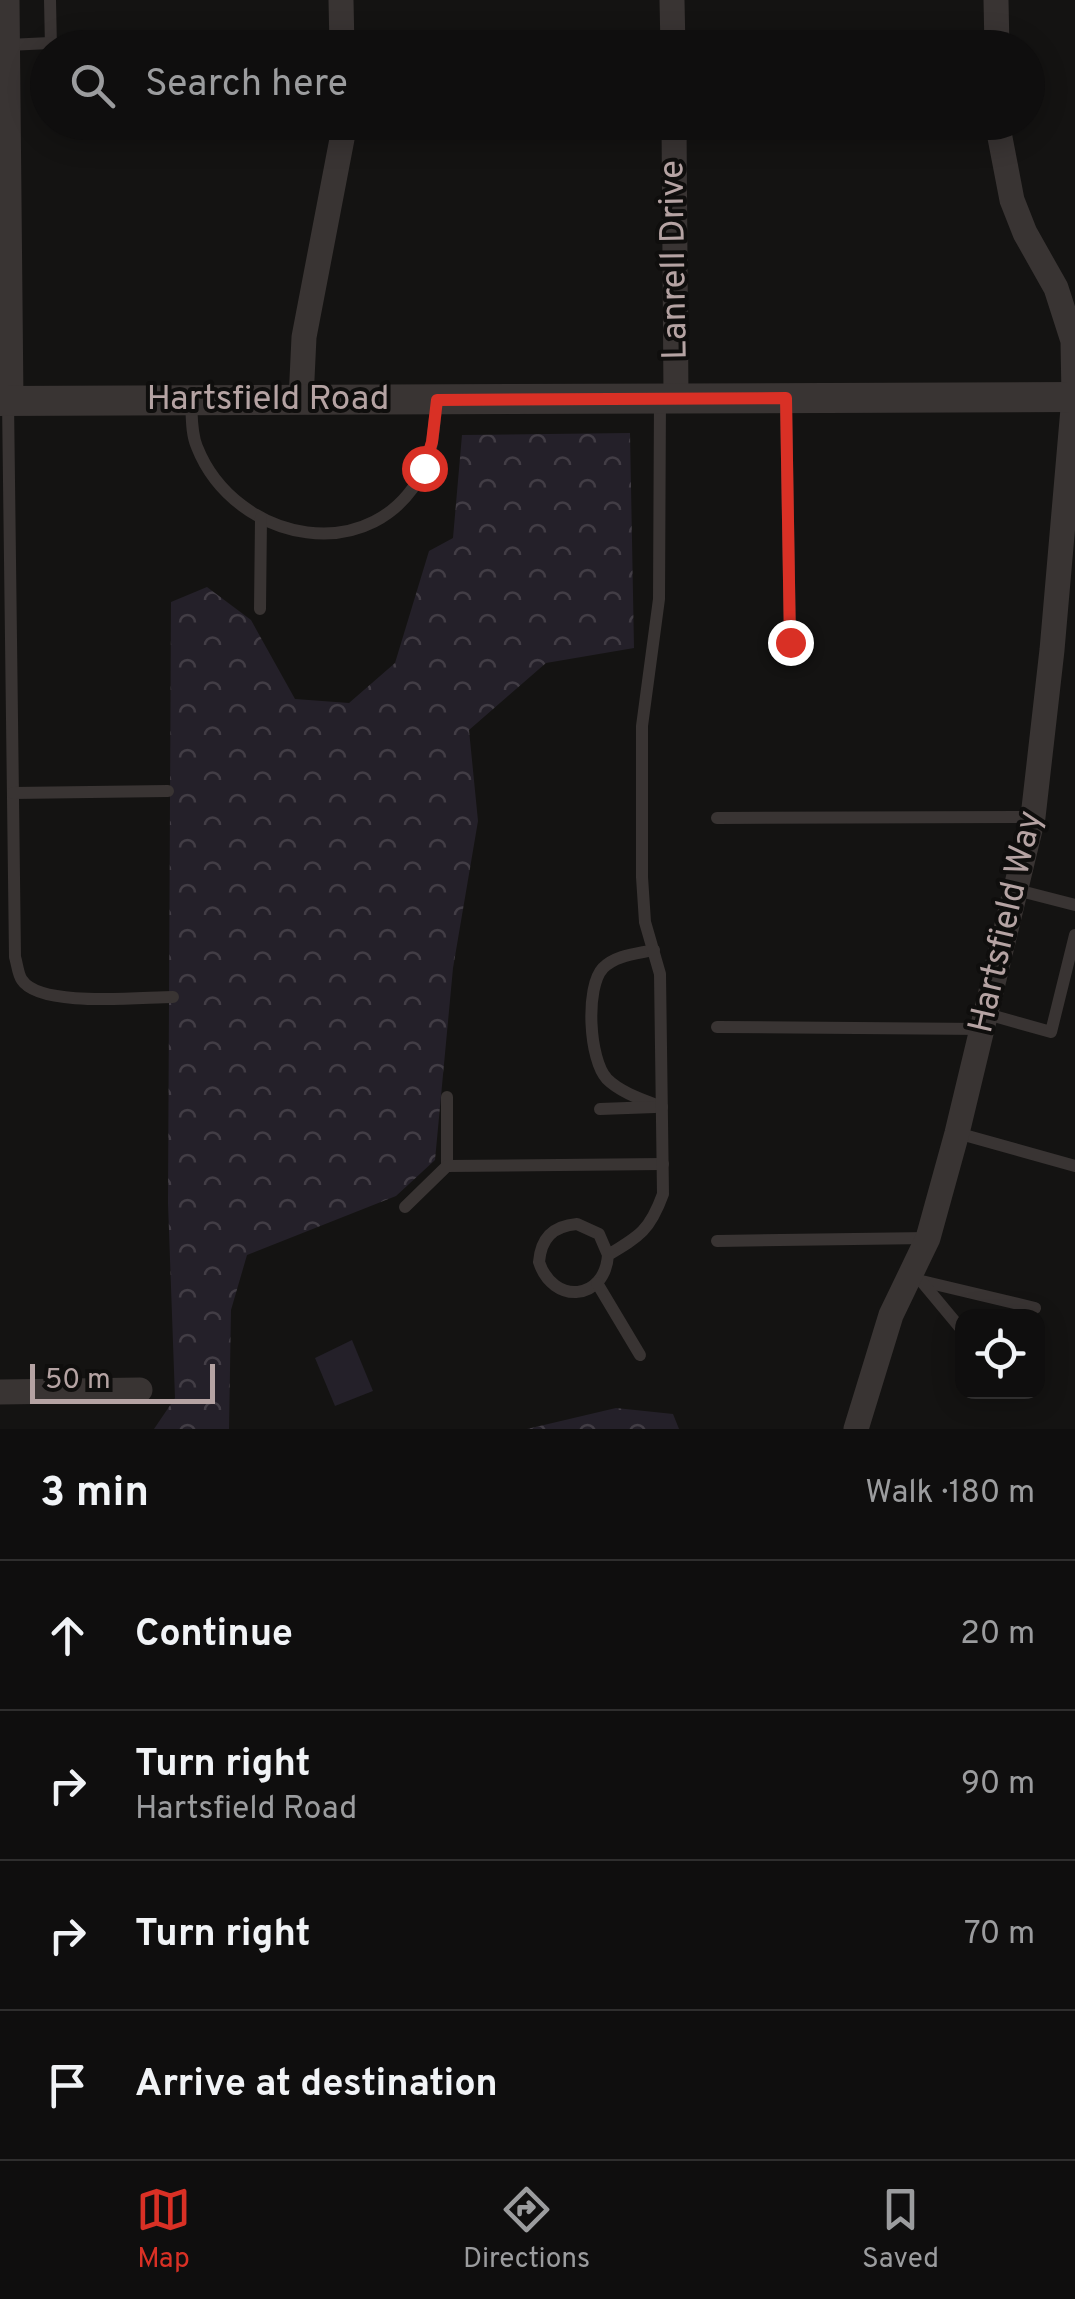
<!DOCTYPE html>
<html lang="en">
<head>
<meta charset="utf-8">
<style>
  body { margin:0; font-family:Overpass,sans-serif; background:#1d1c1c; color:#f1f3f6 }
  .controls { position:absolute; right:30px; bottom:30px; display:grid; overflow:hidden; border-radius:20px; box-shadow:0 5px 25px #0003 }
  .controls button { width:90px; height:90px; display:grid; place-items:center; padding:0; border:0; border-bottom:2px solid #2f2e2e; background:#0f0e0e; color:#f1f3f6; font:50px sans-serif }
  .scale { position:absolute; left:30px; bottom:25px; width:185px; box-sizing:border-box; padding-left:10px; border:5px solid #b5a3a3; border-top:0; font-size:28px; line-height:35px; white-space:nowrap; color:#b5a3a3; -webkit-text-stroke:8px #0f0e0d; paint-order:stroke }
  .stop { position:absolute; width:30px; height:30px; margin:-22px; border:8px solid #d93025; border-radius:50%; background:#fff }
  .stop.end { background:#d93025; border-color:#fff; box-shadow:0 2px 10px #0008 }
  .list { margin:0; padding:0; list-style:none }
  h2 { display:flex; justify-content:space-between; align-items:center; height:130px; margin:0; padding:0 40px; font-size:42px }
  h2 small { font-size:32px; font-weight:400; color:#9b9c9e }
  .list li { display:grid; grid-template-columns:65px 1fr auto; gap:30px; align-items:center; box-sizing:border-box; height:150px; padding:0 40px; border-top:2px solid #2f2e2e }
  .list b { display:block; font-size:38px; white-space:nowrap }
  .list p { margin:0; font-size:32px; white-space:nowrap; color:#9b9c9e }
  .list em { font-size:32px; font-style:normal; color:#9b9c9e }
  .icon { flex:none; width:55px; height:55px; fill:none; stroke:currentColor; stroke-width:2; stroke-linecap:round; stroke-linejoin:round }
  .map { position:relative; flex:none; width:1075px; height:1429px; overflow:hidden }
  .search { position:absolute; background:#0f0e0e; box-shadow:0 5px 25px #0003; left:30px; right:30px; top:30px; height:110px; display:flex; align-items:center; gap:25px; box-sizing:border-box; padding:0 35px; border-radius:55px; color:#9b9c9e; font-size:38px }
  .sheet { height:730px; background:#0f0e0e }
  nav { display:flex; justify-content:space-around; align-items:center; box-sizing:border-box; height:140px; border-top:2px solid #2f2e2e; background:#0f0e0e; font-size:28px; color:#9b9c9e }
  nav a { display:grid; justify-items:center; gap:5px }
  nav .on { color:#d93025 }
  .map>svg:first-child { display:block }
</style>
</head>
<body>
<div class="map">
<svg width="1075" height="1429" viewBox="0 0 1075 1429">
  <defs>
    <pattern id="forest-crowns" width="20" height="18" patternUnits="userSpaceOnUse" patternTransform="scale(2.5)"><rect width="20" height="18" fill="#242029"/><path d="M2 6a3 3 0 1 1 6 0M12 15a3 3 0 1 1 6 0" fill="none" stroke="#423d45"/></pattern>
  </defs>
  <rect width="100%" height="100%" fill="#141312"/>
  <g fill="url(#forest-crowns)">
    <polygon points="630,433 634,648 546,663 469,730 478,821 453,968 435,1160 396,1196 247,1255 231,1310 229,1429 154,1429 175,1398 168,1203 171,602 207,587 251,620 295,699 349,703 395,663 429,551 453,538 462,435"/>
    <polygon points="616,1408 673,1414 679,1429 527,1429"/>
  </g>
  <polygon fill="#242029" points="352,1340 373,1391 335,1406 315,1358"/>
  <g fill="none" stroke-linecap="round" stroke-linejoin="round">
    <g stroke="#393433" stroke-width="12">
      <polyline points="50,0 51,48"/>
      <polyline points="8,45 50,43"/>
      <polyline points="786,399 790,642"/>
      <path d="M8,401L15,957C17,963 18,975 22,980C40,1008 141,997 173,997"/>
      <path d="M191,401C192,416 191,433 197,447C235,543 376,572 425,467C434,447 434,421 437,400"/>
      <polyline points="260,609 261,518"/>
      <polyline points="13,793 168,791"/>
      <polyline points="717,818 1033,817"/>
      <polyline points="1017,890 1075,905"/>
      <path d="M654,950C636,954 616,955 603,968C585,987 589,1060 607,1079C621,1093 644,1100 662,1107"/>
      <polyline points="987,1014 1051,1032 1075,935"/>
      <polyline points="717,1027 983,1029"/>
      <polyline points="447,1097 447,1166"/>
      <polyline points="600,1109 655,1107"/>
      <polyline points="957,1133 1075,1166"/>
      <polyline points="405,1207 447,1166 663,1164"/>
      <polyline points="717,1241 928,1238"/>
      <path d="M608,1255L599,1234L577,1224C553,1226 541,1238 539,1262C553,1305 605,1301 608,1255C640,1236 650,1230 663,1194L660,974L645,922L642,877V726L659,599L660,398"/>
      <polyline points="909,1278 1035,1308"/>
      <polyline points="922,1282 962,1330"/>
      <polyline points="597,1283 640,1355"/>
    </g>
    <g stroke="#393433" stroke-width="25">
      <polyline points="7,0 11,401"/>
      <polyline points="341,0 342,48"/>
      <polyline points="672,0 673,48"/>
      <polyline points="996,0 997,48"/>
      <polyline points="674,122 676,398"/>
      <polyline points="301,400 304,337 342,139 342,122"/>
      <polyline points="0,1392 140,1390"/>
      <polyline points="856,1429 891,1315 928,1238 957,1133 1033,817 1052,650 1074,397 1073,341 1056,288 1025,233 1012,200 997,122"/>
    </g>
    <polyline stroke="#393433" stroke-width="30" points="0,401 1075,397"/>
  </g>
  <g fill="none" stroke-linecap="round" stroke-linejoin="round">
    <polyline stroke="#d93025" stroke-width="12" points="424,468 432,442 437,400 786,398 790,642"/>
  </g>
  <g text-anchor="middle" dominant-baseline="central" stroke-width="8" stroke-linejoin="round" paint-order="stroke">
    <g font-size="35" fill="#b5a3a3" stroke="#0f0e0d">
      <text transform="translate(675 260) rotate(-91)">Lanrell Drive</text>
      <text x="268" y="400">Hartsfield Road</text>
      <text transform="translate(1007 922) rotate(-77)">Hartsfield Way</text>
    </g>
  </g>
</svg>
<div class="controls">
<button><svg class="icon" aria-label="locate" viewBox="0 0 24 24"><circle cx="12" cy="12" r="6"/><path d="M12 2v4M12 18v4M2 12h4M18 12h4"/></svg></button>
</div>
<div class="scale">50 m</div>
<div class="stop" style="left:424px;top:468px"></div>
<div class="stop end" style="left:790px;top:642px"></div>
<div class="search"><svg class="icon" aria-label="search" viewBox="0 0 24 24"><circle cx="10" cy="10" r="6"/><path d="M15 15l6 6"/></svg>Search here</div>
</div>
<section class="sheet">
<h2>3 min<small>Walk · 180 m</small></h2>
<ul class="list">
<li><svg class="icon" aria-label="ahead" viewBox="0 0 24 24"><path d="M12 20V5M6 11l6-6 6 6"/></svg><div><b>Continue</b></div><em>20 m</em></li>
<li><svg class="icon" aria-label="right" viewBox="0 0 24 24"><path d="M7 20v-9h11M14 6l5 5-5 5"/></svg><div><b>Turn right</b><p>Hartsfield Road</p></div><em>90 m</em></li>
<li><svg class="icon" aria-label="right" viewBox="0 0 24 24"><path d="M7 20v-9h11M14 6l5 5-5 5"/></svg><div><b>Turn right</b></div><em>70 m</em></li>
<li><svg class="icon" aria-label="arrive" viewBox="0 0 24 24"><path d="M6 21V4h12l-3 4 3 4H6"/></svg><div><b>Arrive at destination</b></div></li>
</ul>
</section>
<nav>
<a class="on"><svg class="icon" aria-label="map" viewBox="0 0 24 24"><path d="M3 6l6-2 6 2 6-2v14l-6 2-6-2-6 2zM9 4v14M15 6v14"/></svg>Map</a>
<a><svg class="icon" aria-label="directions" viewBox="0 0 24 24"><path d="M12 3l9 9-9 9-9-9zM9 14v-3h6M13 9l2 2-2 2"/></svg>Directions</a>
<a><svg class="icon" aria-label="saved" viewBox="0 0 24 24"><path d="M7 4h10v16l-5-4-5 4z"/></svg>Saved</a>
</nav>
</body>
</html>
